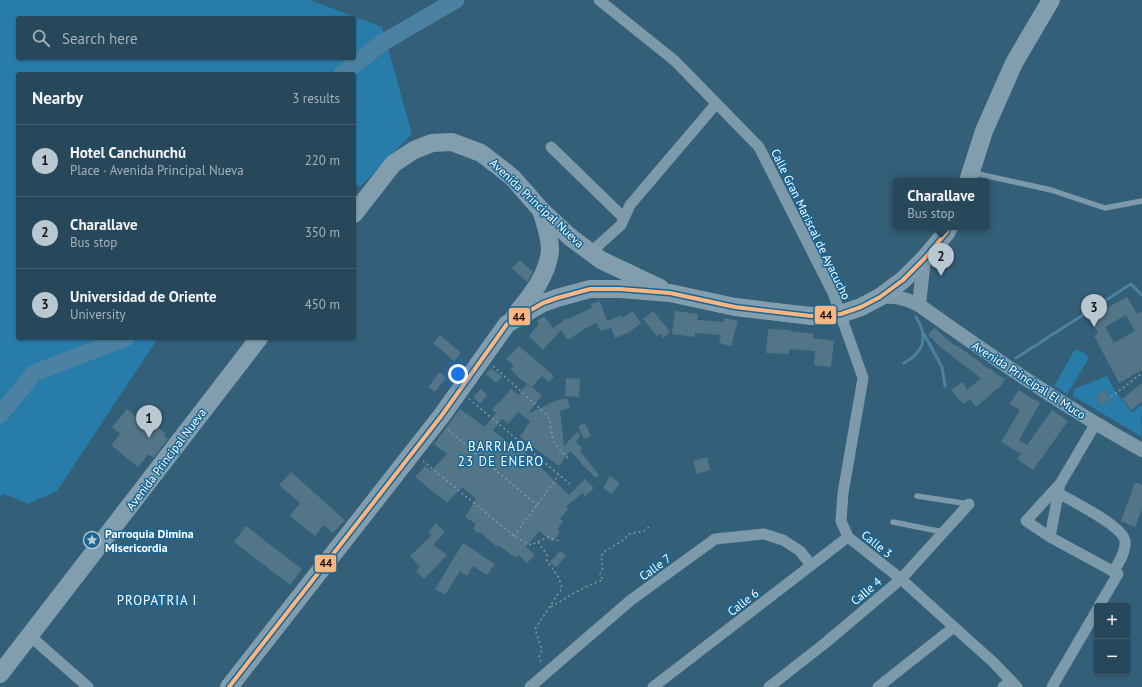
<!DOCTYPE html>
<html lang="en">
<head>
<meta charset="utf-8">
<style>
  body { margin:0; font-family:"PT Sans",sans-serif; background:#335163; color:#f1f3f6 }
  .controls { position:absolute; right:12px; bottom:12px; display:grid; overflow:hidden; border-radius:4px; box-shadow:0 1px 3px #0004 }
  .controls button { width:36px; height:36px; display:grid; place-items:center; padding:0; border:0; border-bottom:1px solid #435f70; background:#27475a; color:#f1f3f6; font:20px sans-serif }
  .you { position:absolute; left:458px; top:374px; width:14px; height:14px; margin:-10px; border:3px solid #fff; border-radius:50%; background:#1a73e8; box-shadow:0 0 0 6px #1a73e833 }
  .badge { display:grid; place-items:center; width:26px; height:26px; border-radius:50%; background:#b8c7d0; color:#111; font-size:13px; font-weight:700 }
  .pin { position:absolute; translate:-50% -33px; filter:drop-shadow(0 1px 2px #0008) }
  .pin::after { content:''; position:absolute; top:21px; width:14px; height:12px; background:inherit; clip-path:polygon(0 0,100% 0,50% 100%) }
  .popup { position:absolute; left:893px; top:178px; width:96px; height:52px; box-sizing:border-box; display:grid; place-content:center; border-radius:4px; background:#27475a; filter:drop-shadow(0 1px 3px #0005); font-size:13px; white-space:nowrap; color:#a4b2bb }
  .popup b { font-size:15px; color:#f1f3f6 }
  .popup::after { content:''; position:absolute; left:50%; top:100%; margin-left:-8px; border:8px solid transparent; border-top-color:#27475a }
  .list { margin:0; padding:0; list-style:none }
  h2 { display:flex; justify-content:space-between; align-items:center; height:52px; margin:0; padding:0 16px; font-size:17px }
  h2 small { font-size:13px; font-weight:400; color:#a4b2bb }
  .list li { display:grid; grid-template-columns:26px 1fr auto; gap:12px; align-items:center; box-sizing:border-box; height:72px; padding:0 16px; border-top:1px solid #435f70 }
  .list b { display:block; font-size:15px; white-space:nowrap }
  .list p { margin:0; font-size:13px; white-space:nowrap; color:#a4b2bb }
  .list em { font-size:13px; font-style:normal; color:#a4b2bb }
  .icon { flex:none; width:22px; height:22px; fill:none; stroke:currentColor; stroke-width:2; stroke-linecap:round; stroke-linejoin:round }
  .map { position:relative; flex:none; width:1142px; height:687px; overflow:hidden }
  .search { position:absolute; background:#27475a; box-shadow:0 1px 3px #0004; left:16px; top:16px; width:340px; height:44px; display:flex; align-items:center; gap:10px; box-sizing:border-box; padding:0 14px; border-radius:4px; color:#a4b2bb; font-size:15px }
  .panel { position:absolute; background:#27475a; box-shadow:0 1px 3px #0004; left:16px; top:72px; width:340px; height:268px; border-radius:4px }
  .map>svg:first-child { display:block }
</style>
</head>
<body>
<div class="map">
<svg width="1142" height="687" viewBox="0 0 1142 687">
  <rect width="100%" height="100%" fill="#345f78"/>
  <g fill="#287caa" fill-rule="evenodd">
    <path d="M0,0H310L382,27L412,134L360,187L354,183V74H18V338H158L57,491L28,504L4,494L0,498ZM18,18H354V58H18Z"/>
    <polygon points="1075,349 1083,352 1089,358 1067,394 1054,386"/>
    <polygon points="1107,376 1115,391 1131,411 1133,412 1142,404 1142,416 1141,417 1142,437 1073,396 1075,389"/>
  </g>
  <g fill="none" stroke-linecap="round" stroke-linejoin="round">
    <g stroke="#4c82a1" stroke-width="3">
      <polyline points="924,334 942,367 945,386"/>
      <polyline points="1016,358 1131,284 1142,295"/>
      <path d="M904,363C924,352 929,337 916,317"/>
    </g>
    <g stroke="#4c82a1" stroke-width="17">
      <polyline points="342,74 382,43 456,0"/>
      <polyline points="0,415 34,373 126,338"/>
    </g>
  </g>
  <g fill="#537588" fill-rule="evenodd">
    <polygon points="520,260 533,272 527,282 512,268"/>
    <path d="M1127,297L1137,314L1142,311V370L1119,383L1094,336L1098,333L1089,318ZM1126,315L1135,331L1114,343L1105,327Z"/>
    <polygon points="600,301 607,321 622,315 622,318 633,311 641,323 628,333 615,338 611,328 600,331 597,323 584,329 568,340 561,330 543,350 529,336 539,324 537,321 544,316 553,328 567,318 568,319 592,308 591,304"/>
    <polygon points="653,311 670,332 663,338 660,334 657,336 643,319"/>
    <polygon points="675,311 698,314 697,320 724,322 725,318 738,321 731,346 719,343 721,335 695,333 695,337 672,334"/>
    <polygon points="934,328 955,346 956,345 983,364 982,365 994,371 993,372 1005,379 999,389 998,388 976,407 970,399 963,404 951,390 963,382 967,390 981,378 944,350 928,335"/>
    <polygon points="768,329 790,330 790,331 814,334 813,338 834,341 831,367 814,365 815,351 789,349 789,354 766,353"/>
    <polygon points="440,335 461,353 454,361 433,343"/>
    <polygon points="519,346 554,376 549,382 542,376 532,387 516,376 517,375 510,369 514,366 506,359"/>
    <polygon points="491,368 502,377 496,383 486,374"/>
    <polygon points="440,372 446,378 435,392 428,387"/>
    <polygon points="566,378 580,379 579,397 565,396"/>
    <polygon points="1142,383 1142,401 1132,410 1122,399"/>
    <polygon points="527,384 542,395 528,414 555,401 567,398 570,408 560,411 564,446 577,432 581,435 576,442 583,449 580,451 599,475 596,478 580,463 581,462 570,451 559,466 520,437 530,421 518,412 508,424 502,419 493,430 513,447 516,443 569,495 585,479 594,488 585,496 582,493 566,507 568,509 560,519 563,521 557,530 560,532 553,542 539,531 526,547 535,555 527,563 518,555 516,558 498,545 497,547 480,532 478,533 473,529 476,524 465,517 476,499 462,487 447,503 415,477 425,466 431,471 447,454 434,444 460,409 485,427 496,413 492,410 498,402 499,403 511,389 518,395"/>
    <polygon points="481,389 487,395 480,404 473,397"/>
    <polygon points="1019,390 1040,403 1019,440 1027,445 1052,410 1068,421 1033,470 1017,459 1021,454 1001,442 1020,410 1009,404"/>
    <polygon points="1105,390 1111,400 1101,405 1095,396"/>
    <polygon points="127,409 144,423 148,419 166,434 164,436 168,439 153,458 149,454 138,467 111,445 120,434 112,427"/>
    <polygon points="585,423 591,436 584,439 578,426"/>
    <polygon points="707,457 710,470 697,474 693,461"/>
    <polygon points="291,472 345,520 333,533 324,525 315,536 290,516 300,503 279,485"/>
    <polygon points="610,476 620,483 612,494 603,488"/>
    <polygon points="1135,482 1142,485 1142,509 1135,527 1121,521"/>
    <polygon points="436,523 445,532 433,545 447,555 424,579 416,571 420,567 410,556 432,535 428,532"/>
    <polygon points="246,526 302,569 290,585 234,542"/>
    <polygon points="463,543 495,564 487,575 473,566 467,576 460,571 445,595 435,589"/>
    <polygon points="560,551 566,556 556,567 550,562"/>
  </g>
  <g fill="none" stroke-linecap="round" stroke-linejoin="round">
    <g stroke="#7d9aab" stroke-width="1.5" stroke-dasharray="2 3" stroke-linecap="butt">
      <path d="M493,366L547,415C552,422 550,431 553,439C556,447 563,453 569,459"/>
      <polyline points="1111,397 1142,373"/>
      <polyline points="469,399 570,484"/>
      <polyline points="448,430 537,505"/>
      <polyline points="423,461 514,536 531,545 548,537 559,541"/>
      <polyline points="514,536 559,475"/>
      <polyline points="538,542 547,555 547,561 559,578 562,588 535,629 542,650 539,657 541,663"/>
      <path d="M551,607C568,597 584,586 603,580L600,574L603,568L601,556L605,551L622,541L629,534L644,531L649,527"/>
    </g>
    <g stroke="#7d9aab" stroke-width="5.5">
      <polyline points="974,173 1051,190 1105,208 1142,201"/>
      <polyline points="917,496 969,504"/>
      <polyline points="893,522 943,532"/>
    </g>
    <g stroke="#7d9aab" stroke-width="11">
      <polyline points="599,0 675,61 759,147 833,293 863,378 843,493 841,521 848,537 901,579 954,627 878,687"/>
      <polyline points="551,147 624,218"/>
      <polyline points="591,252 621,225 630,205 716,104"/>
      <polyline points="1096,423 1060,484 1050,537 1118,574 1099,606"/>
      <path d="M1058,493C1072,501 1123,526 1125,541C1126,552 1119,563 1113,572"/>
      <polyline points="1050,537 1026,521 1059,485"/>
      <polyline points="954,627 993,662 1017,687"/>
      <polyline points="30,636 88,687"/>
      <polyline points="530,687 631,600 715,539 764,534 783,540 800,551 811,565"/>
      <polyline points="653,687 848,537"/>
      <polyline points="769,687 824,644 901,579 969,504"/>
      <polyline points="1003,687 1011,681"/>
      <polyline points="1052,687 1097,610"/>
    </g>
    <g stroke="#7d9aab" stroke-width="14">
      <path d="M880,297C896,296 904,298 919,305C991,356 1064,407 1142,450"/>
      <polyline points="919,305 924,259"/>
    </g>
    <g stroke="#829eae" stroke-width="18">
      <polyline points="968,181 984,131 1014,63 1051,0"/>
      <polyline points="354,214 393,164 414,150 432,143 452,142 481,153 512,177 541,210 570,237 601,260 660,288"/>
      <path d="M515,315C531,296 548,275 550,250C550,237 545,223 541,210"/>
      <polyline points="0,674 259,338"/>
      <polyline points="229,687 442,415 507,324 543,303 557,298 590,289 620,289 670,293 735,307 811,316 841,314 861,307 880,297 903,280 924,259 946,233 949,227"/>
    </g>
    <g stroke="#176695" stroke-width="7">
      <polyline id="bus-1" points="229,687 442,415 507,324 543,303 557,298 590,289 620,289 670,293 735,307 811,316 841,314 861,307 880,297 903,280 924,259 946,233 949,227"/>
    </g>
    <use href="#bus-1" stroke="#ffb580" stroke-width="4"/>
  </g>
  <defs>
    <g id="sight-ring" transform="scale(0.9)"><circle r="9.5" fill="#176695" stroke="#b8c7d0" stroke-width="1.5"/><path d="M0-6L1.8-2.2L6-1.7L2.9 1.2L3.7 5.4L0 3.3L-3.7 5.4L-2.9 1.2L-6-1.7L-1.8-2.2Z" fill="#b8c7d0"/></g>
  </defs>
  <g fill-rule="evenodd">
    <use href="#sight-ring" x="92" y="540"/>
  </g>
  <g text-anchor="middle" dominant-baseline="central" stroke-width="3" stroke-linejoin="round" paint-order="stroke">
    <g font-size="12" fill="#fff" stroke="#176695">
      <text transform="translate(537 203) rotate(43)">Avenida Principal Nueva</text>
      <text transform="translate(811 224) rotate(64)">Calle Gran Mariscal de Ayacucho</text>
      <text transform="translate(1029 380) rotate(33)">Avenida Principal El Muco</text>
      <text transform="translate(166 459) rotate(-53)">Avenida Principal Nueva</text>
      <text transform="translate(877 544) rotate(39)">Calle 3</text>
      <text transform="translate(655 567) rotate(-36)">Calle 7</text>
      <text transform="translate(866 591) rotate(-40)">Calle 4</text>
      <text transform="translate(743 602) rotate(-38)">Calle 6</text>
    </g>
    <g font-size="12" font-weight="bold" fill="#fff" stroke="#176695" text-anchor="start">
      <text x="105" y="533">Parroquia Dimina<tspan x="105" dy="14">Misericordia</tspan></text>
    </g>
    <g font-size="13" letter-spacing="1" fill="#fff" stroke="#176695">
      <text x="501" y="446">BARRIADA<tspan x="501" dy="15">23 DE ENERO</tspan></text>
      <text x="157" y="600">PROPATRIA I</text>
    </g>
  </g>
  <g stroke="#176695" stroke-width="1.5">
    <rect x="814" y="305" width="23" height="20" rx="4" fill="#ffb580"/>
    <rect x="508" y="307" width="23" height="19" rx="4" fill="#ffb580"/>
    <rect x="314" y="554" width="23" height="19" rx="4" fill="#ffb580"/>
  </g>
  <g font-size="11" text-anchor="middle" font-weight="bold" fill="#111">
    <text x="826" y="319">44</text>
    <text x="519" y="321">44</text>
    <text x="326" y="567">44</text>
  </g>
</svg>
<div class="controls">
<button>+</button>
<button>−</button>
</div>
<div class="you"></div>
<div class="pin badge" style="left:149px;top:438px">1</div>
<div class="pin badge" style="left:941px;top:276px">2</div>
<div class="popup"><b>Charallave</b>Bus stop</div>
<div class="pin badge" style="left:1094px;top:327px">3</div>
<div class="search"><svg class="icon" aria-label="search" viewBox="0 0 24 24"><circle cx="10" cy="10" r="6"/><path d="M15 15l6 6"/></svg>Search here</div>
<section class="panel">
<h2>Nearby<small>3 results</small></h2>
<ul class="list">
<li><span class="badge">1</span><div><b>Hotel Canchunchú</b><p>Place · Avenida Principal Nueva</p></div><em>220 m</em></li>
<li><span class="badge">2</span><div><b>Charallave</b><p>Bus stop</p></div><em>350 m</em></li>
<li><span class="badge">3</span><div><b>Universidad de Oriente</b><p>University</p></div><em>450 m</em></li>
</ul>
</section>
</div>
</body>
</html>
